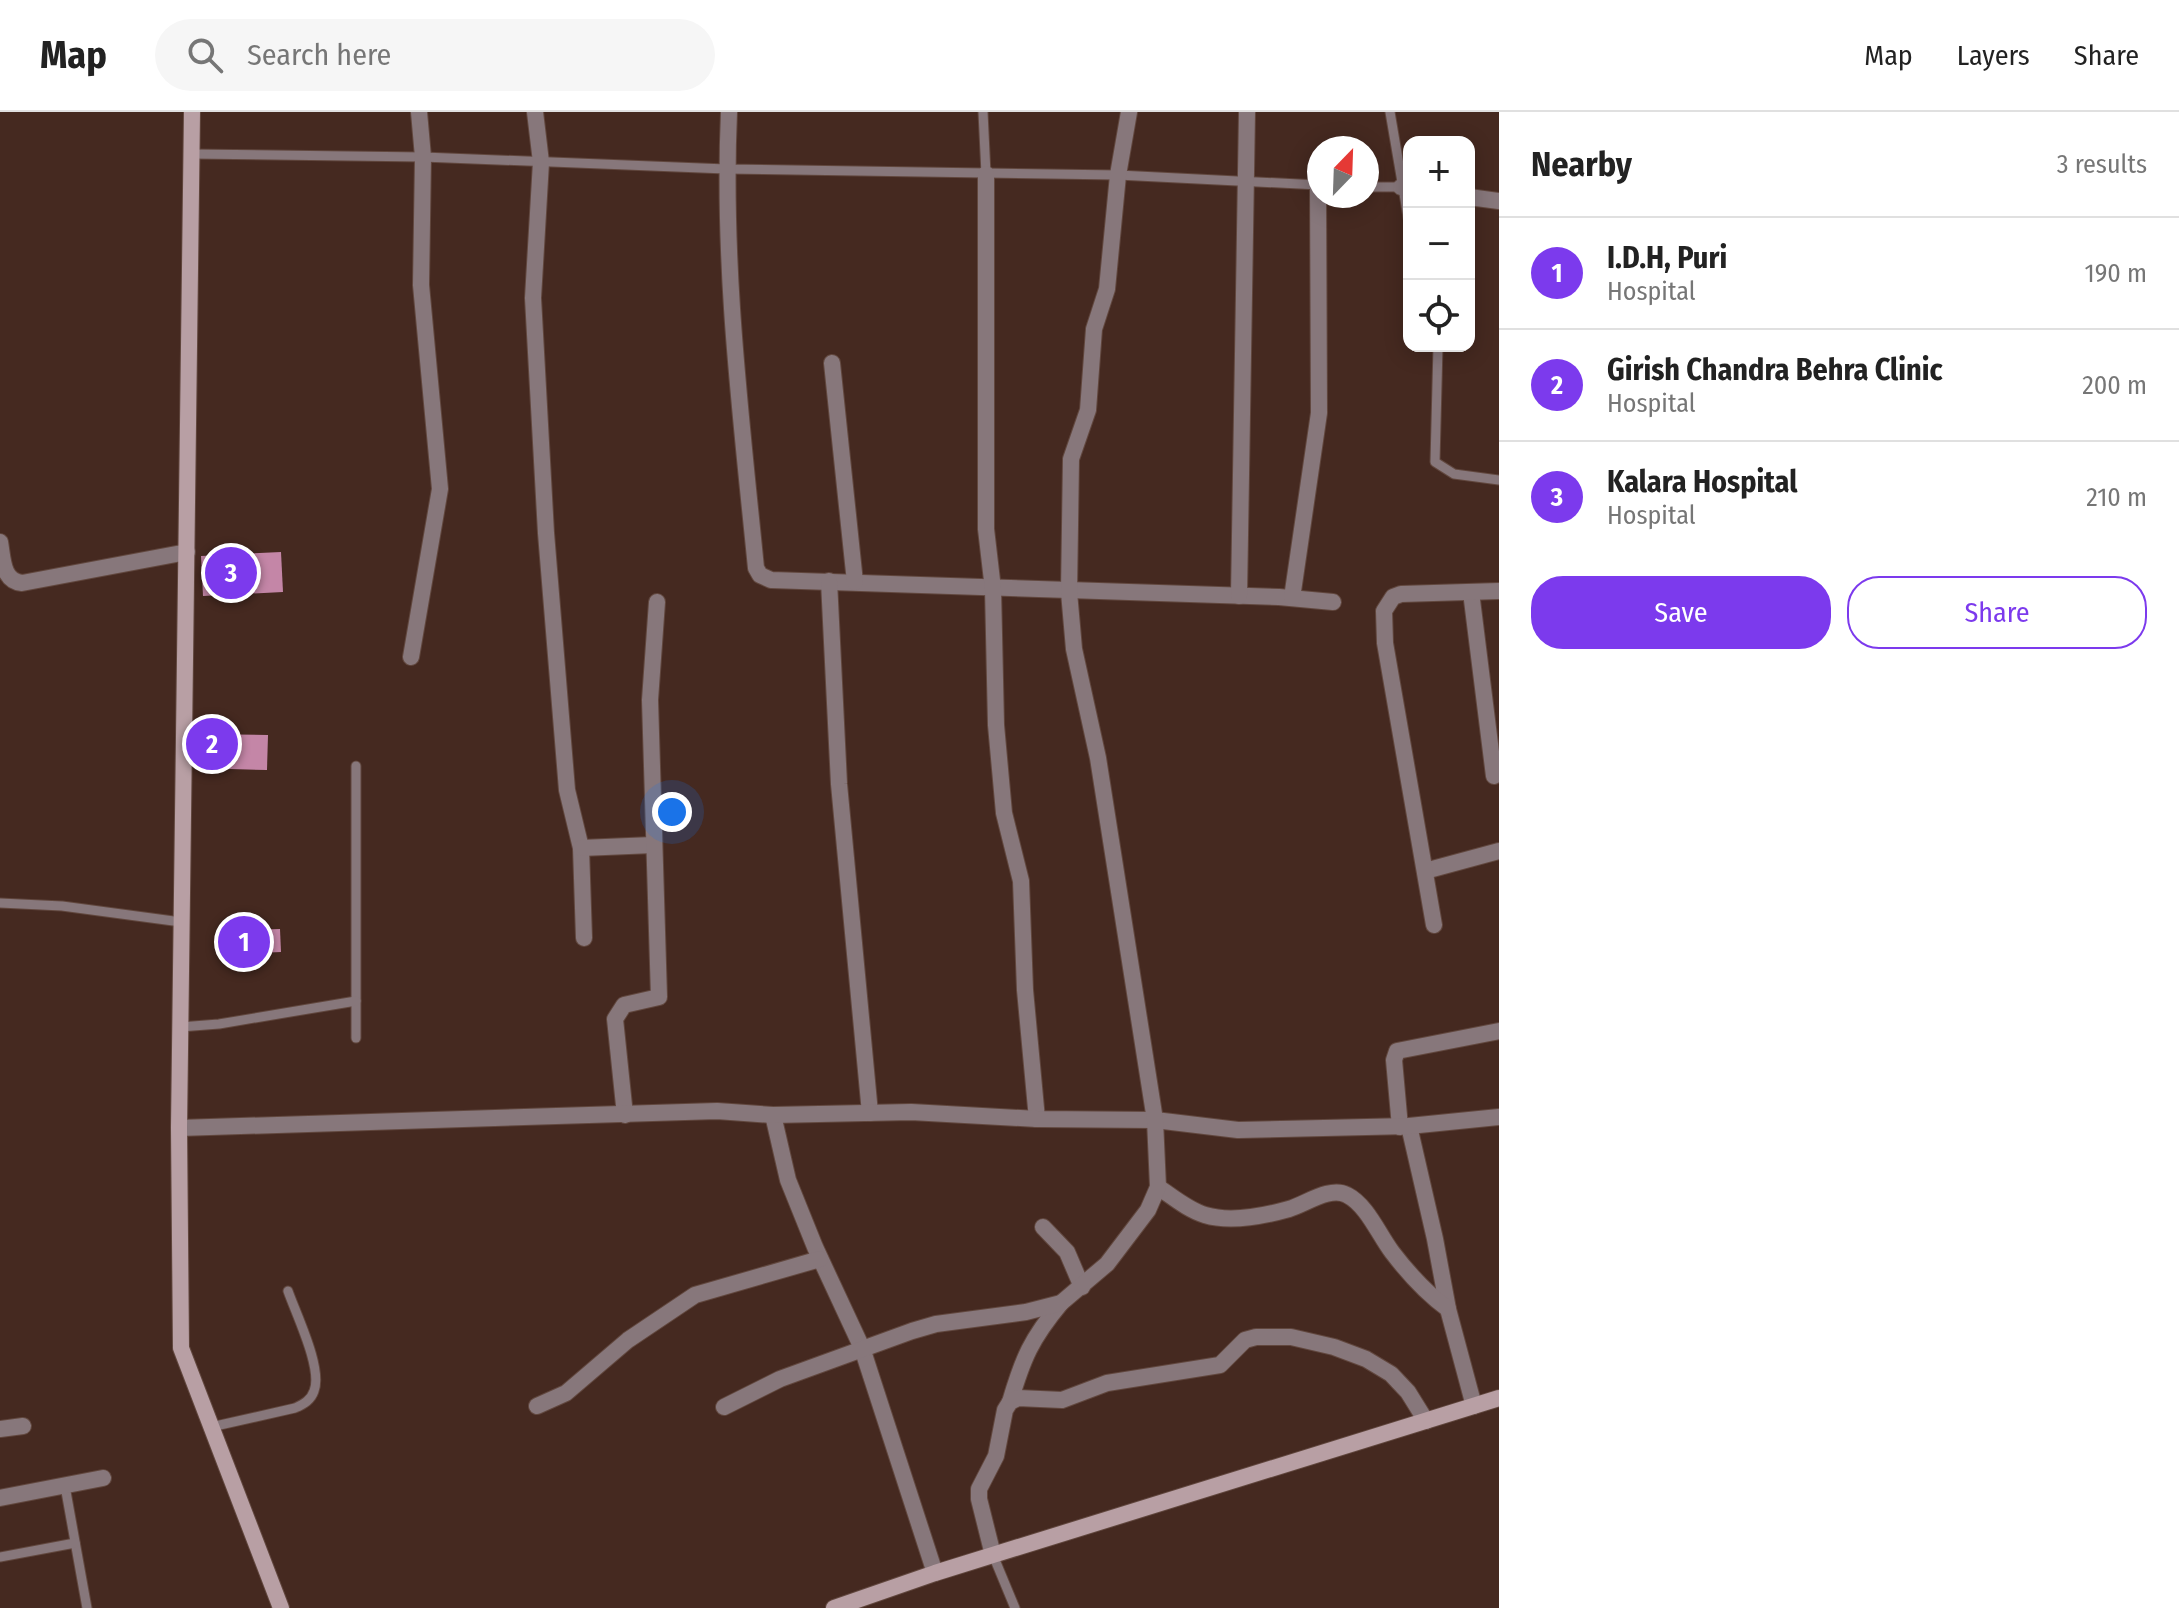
<!DOCTYPE html>
<html lang="en">
<head>
<meta charset="utf-8">
<style>
  body { margin:0; font-family:"Fira Sans Condensed",sans-serif; background:#f6f6f6; color:#222 }
  .controls { position:absolute; right:24px; top:24px; display:grid; overflow:hidden; border-radius:16px; box-shadow:0 4px 20px #0003 }
  .controls button { width:72px; height:72px; display:grid; place-items:center; padding:0; border:0; border-bottom:2px solid #e0e0e0; background:#fff; color:#222; font:40px sans-serif }
  .compass { position:absolute; left:1307px; top:24px; width:72px; height:72px; border-radius:50%; background:#fff; box-shadow:0 4px 20px #0003; rotate:23deg }
  .you { position:absolute; left:672px; top:700px; width:28px; height:28px; margin:-20px; border:6px solid #fff; border-radius:50%; background:#1a73e8; box-shadow:0 0 0 12px #1a73e833 }
  .badge { display:grid; place-items:center; width:52px; height:52px; border-radius:50%; background:#7c3aed; color:#fff; font-size:26px; font-weight:700 }
  .pin { position:absolute; translate:-50% -50%; border:4px solid #fff; box-shadow:0 2px 8px #0006 }
  .list { margin:0; padding:0; list-style:none }
  h2 { display:flex; justify-content:space-between; align-items:center; height:104px; margin:0; padding:0 32px; font-size:34px }
  h2 small { font-size:26px; font-weight:400; color:#767676 }
  .list li { display:grid; grid-template-columns:52px 1fr auto; gap:24px; align-items:center; box-sizing:border-box; height:112px; padding:0 32px; border-top:2px solid #e0e0e0 }
  .list b { display:block; font-size:30px; white-space:nowrap }
  .list p { margin:0; font-size:26px; white-space:nowrap; color:#767676 }
  .list em { font-size:26px; font-style:normal; color:#767676 }
  .actions { display:flex; gap:16px; padding:24px 32px }
  .actions a { flex:1; padding:18px 0; border:2px solid #7c3aed; border-radius:32px; text-align:center; font-size:28px; color:#7c3aed }
  .actions .main { background:#7c3aed; color:#fff }
  .icon { flex:none; width:44px; height:44px; fill:none; stroke:currentColor; stroke-width:2; stroke-linecap:round; stroke-linejoin:round }
  .map { position:relative; flex:none; width:1499px; height:1496px; overflow:hidden }
  header { display:flex; align-items:center; gap:48px; box-sizing:border-box; height:112px; padding:0 40px; background:#fff; border-bottom:2px solid #e0e0e0 }
  header strong { font-size:38px }
  nav { display:flex; gap:44px; margin-inline-start:auto; font-size:28px }
  .search { width:560px; height:72px; background:#f6f6f6; display:flex; align-items:center; gap:20px; box-sizing:border-box; padding:0 28px; border-radius:44px; color:#767676; font-size:30px }
  main { display:flex }
  aside { flex:1; background:#fff }
  .map>svg:first-child { display:block }
</style>
</head>
<body>
<header>
<strong>Map</strong>
<div class="search"><svg class="icon" aria-label="search" viewBox="0 0 24 24"><circle cx="10" cy="10" r="6"/><path d="M15 15l6 6"/></svg>Search here</div>
<nav><a>Map</a><a>Layers</a><a>Share</a></nav>
</header>
<main>
<div class="map">
<svg width="1499" height="1496" viewBox="0 0 1499 1496">
  <rect width="100%" height="100%" fill="#452920"/>
  <g fill="#c486a7">
    <polygon points="281,440 283,480 203,484 201,444"/>
    <polygon points="197,622 268,623 267,658 196,656"/>
    <polygon points="280,817 281,840 220,843 219,819"/>
  </g>
  <g fill="none" stroke-linecap="round" stroke-linejoin="round">
    <g stroke="#61473e" stroke-width="11">
      <g id="lane">
        <polyline points="983,0 986,62"/>
        <polyline points="1390,0 1409,111"/>
        <polyline points="192,42 423,45 726,57 1118,63 1319,73"/>
        <polyline points="1367,75 1401,75"/>
        <polyline points="1438,234 1435,350 1454,362 1499,368"/>
        <polyline points="356,654 356,926"/>
        <polyline points="0,791 62,794 181,810"/>
        <polyline points="180,915 219,912 356,889"/>
        <path d="M211,1315L295,1296C304,1292 311,1288 314,1279C323,1257 296,1202 288,1179"/>
        <polyline points="65,1374 87,1496"/>
        <polyline points="993,1443 1015,1496"/>
        <polyline points="0,1445 75,1431"/>
      </g>
    </g>
    <g stroke="#61473e" stroke-width="18">
      <g id="street">
        <polyline points="535,0 541,50 533,186 546,421 567,678 581,736 584,826"/>
        <path d="M729,0C722,153 741,304 756,456L760,463L771,468L1279,485L1333,490"/>
        <polyline points="986,62 986,417 993,477 996,613 1004,701 1021,769 1025,878 1037,1007"/>
        <polyline points="1401,75 1409,76"/>
        <polyline points="1469,85 1499,89"/>
        <polyline points="832,251 855,470"/>
        <path d="M0,430C3,446 2,469 22,471L187,440"/>
        <polyline points="829,469 839,672 870,1001"/>
        <polyline points="1471,480 1494,664"/>
        <polyline points="1239,484 1247,0"/>
        <polyline points="1292,486 1319,301 1318,73"/>
        <polyline points="411,545 440,377 421,173 423,45 419,0"/>
        <polyline points="581,736 653,733"/>
        <polyline points="1425,759 1499,739"/>
        <polyline points="1434,813 1385,531 1384,499 1393,485 1401,482 1499,479"/>
        <polyline points="625,1003 615,907 624,893 659,885 650,588 657,490"/>
        <polyline points="773,1003 788,1068 815,1135 862,1236 935,1461"/>
        <polyline points="1409,1014 1435,1127 1448,1197 1474,1294"/>
        <polyline points="1400,1015 1394,948 1397,939 1499,919"/>
        <polyline points="179,1016 717,999 773,1003 911,1000 1037,1007 1155,1008 1238,1018 1409,1014 1499,1005"/>
        <path d="M1158,1075C1173,1085 1188,1098 1205,1103C1231,1111 1264,1104 1289,1097C1306,1092 1330,1074 1347,1083C1367,1093 1379,1123 1392,1140C1408,1161 1426,1181 1448,1197"/>
        <polyline points="1043,1115 1067,1140 1082,1175"/>
        <path d="M1010,1290C1023,1246 1031,1227 1061,1191"/>
        <polyline points="537,1294 566,1281 628,1228 695,1183 820,1147"/>
        <polyline points="724,1295 780,1267 912,1219 936,1212 1026,1200 1061,1191 1107,1152 1148,1098 1158,1075 1155,1008 1098,646 1074,537 1069,480 1071,347 1088,298 1094,217 1107,177 1118,63 1129,0"/>
        <polyline points="0,1317 23,1314"/>
        <polyline points="0,1386 103,1366"/>
        <polyline points="993,1443 979,1387 979,1377 996,1344 1005,1298 1010,1290 1018,1286 1062,1288 1107,1271 1220,1253 1245,1228 1256,1225 1291,1225 1334,1235 1366,1247 1391,1262 1408,1280 1426,1309"/>
      </g>
    </g>
    <g stroke="#61473e" stroke-width="18">
      <g id="secondary">
        <polyline points="192,0 179,1016 181,1236 281,1496"/>
        <polyline points="834,1496 935,1461 1499,1286"/>
      </g>
    </g>
    <use href="#lane" stroke="#87777b" stroke-width="9"/>
    <use href="#street" stroke="#87777b" stroke-width="16"/>
    <use href="#secondary" stroke="#b89fa4" stroke-width="16"/>
  </g>
</svg>
<div class="controls">
<button>+</button>
<button>−</button>
<button><svg class="icon" aria-label="locate" viewBox="0 0 24 24"><circle cx="12" cy="12" r="6"/><path d="M12 2v4M12 18v4M2 12h4M18 12h4"/></svg></button>
</div>
<svg class="compass" viewBox="-18 -18 36 36"><path d="M0-13l5 13h-10z" fill="#e53935"/><path d="M0 13l5-13h-10z" fill="#767676"/></svg>
<div class="you"></div>
<div class="pin badge" style="left:244px;top:830px">1</div>
<div class="pin badge" style="left:212px;top:632px">2</div>
<div class="pin badge" style="left:231px;top:461px">3</div>
</div>
<aside>
<h2>Nearby<small>3 results</small></h2>
<ul class="list">
<li><span class="badge">1</span><div><b>I.D.H, Puri</b><p>Hospital</p></div><em>190 m</em></li>
<li><span class="badge">2</span><div><b>Girish Chandra Behra Clinic</b><p>Hospital</p></div><em>200 m</em></li>
<li><span class="badge">3</span><div><b>Kalara Hospital</b><p>Hospital</p></div><em>210 m</em></li>
</ul>
<div class="actions"><a class="main">Save</a><a>Share</a></div>
</aside>
</main>
</body>
</html>
